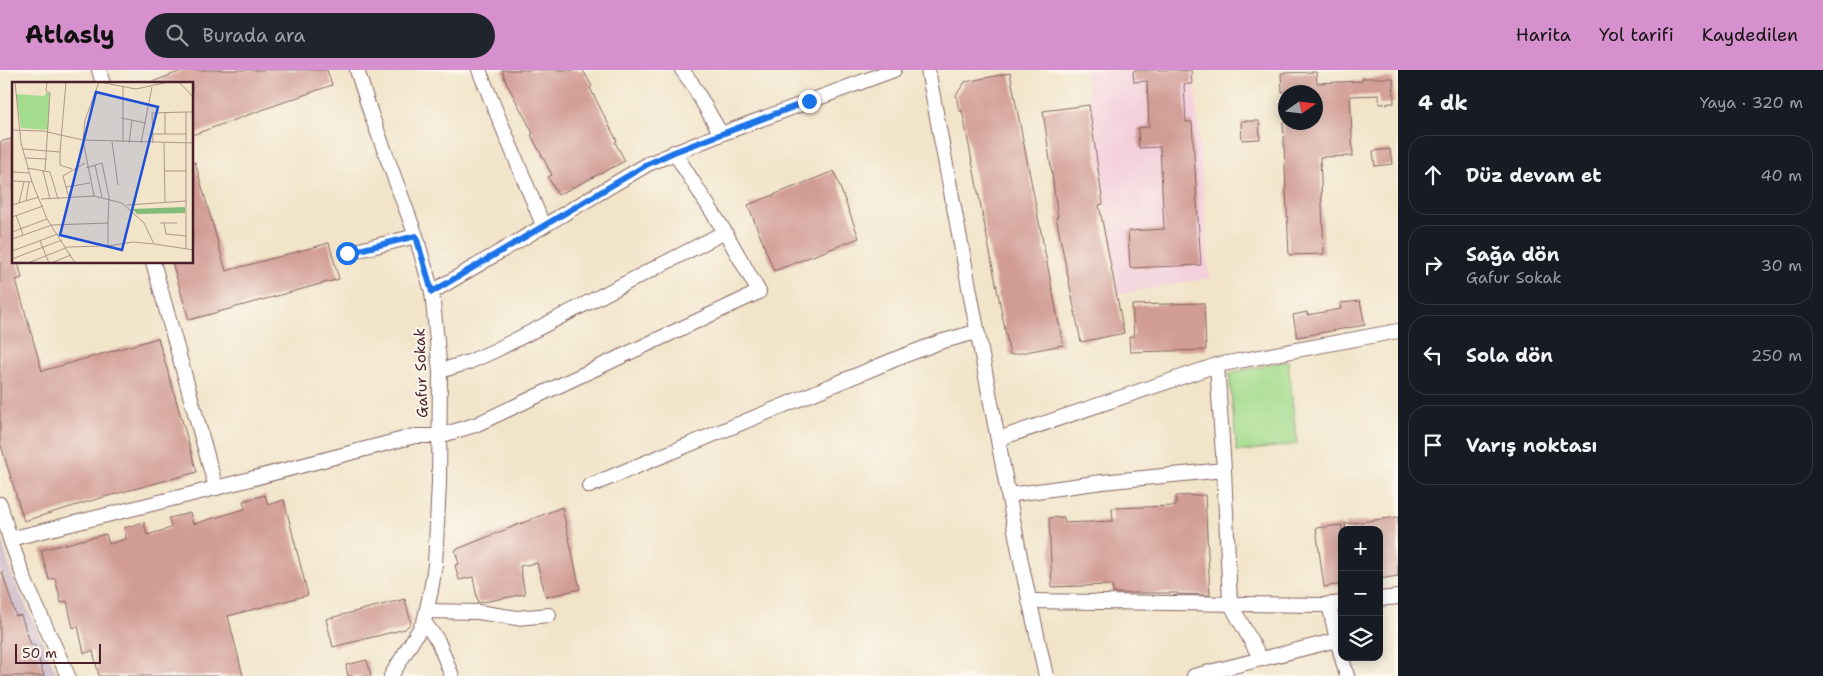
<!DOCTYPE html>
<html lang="tr">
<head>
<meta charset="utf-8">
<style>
  body { margin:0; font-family:"Shantell Sans",sans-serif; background:#20242c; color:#f1f3f6 }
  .controls { position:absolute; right:15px; bottom:15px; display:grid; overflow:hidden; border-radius:10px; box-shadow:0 2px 12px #0003 }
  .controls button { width:45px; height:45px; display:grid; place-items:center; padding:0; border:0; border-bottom:1px solid #363941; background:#171b24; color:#f1f3f6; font:25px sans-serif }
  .compass { position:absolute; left:1278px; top:15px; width:45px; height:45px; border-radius:50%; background:#171b24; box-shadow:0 2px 12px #0003; rotate:76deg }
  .scale { position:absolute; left:15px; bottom:12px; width:86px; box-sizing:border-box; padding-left:5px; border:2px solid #4a1f2b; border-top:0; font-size:14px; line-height:18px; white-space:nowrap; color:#4a1f2b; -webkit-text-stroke:4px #fbf7ec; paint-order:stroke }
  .stop { position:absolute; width:15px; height:15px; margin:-11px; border:4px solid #1a73e8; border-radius:50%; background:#fff }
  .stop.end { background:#1a73e8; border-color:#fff; box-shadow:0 1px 5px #0008 }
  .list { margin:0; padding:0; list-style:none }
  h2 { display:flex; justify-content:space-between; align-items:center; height:65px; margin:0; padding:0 20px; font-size:21px }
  h2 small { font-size:16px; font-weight:400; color:#9ea1a6 }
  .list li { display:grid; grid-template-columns:32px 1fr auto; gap:15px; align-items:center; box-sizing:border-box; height:80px; margin:0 10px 10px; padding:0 10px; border:1px solid #363941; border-radius:20px }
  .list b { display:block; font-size:19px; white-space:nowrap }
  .list p { margin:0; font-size:16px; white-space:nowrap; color:#9ea1a6 }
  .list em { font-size:16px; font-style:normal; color:#9ea1a6 }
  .icon { flex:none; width:28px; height:28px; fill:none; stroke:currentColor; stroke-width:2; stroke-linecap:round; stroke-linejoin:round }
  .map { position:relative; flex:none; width:1398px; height:606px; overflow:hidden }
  header { display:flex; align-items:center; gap:30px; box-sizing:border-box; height:70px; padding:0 25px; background:#d690ce; color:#111 }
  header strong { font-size:24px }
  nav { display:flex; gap:28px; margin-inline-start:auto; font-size:18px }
  .search { width:350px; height:45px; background:#20242c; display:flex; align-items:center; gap:12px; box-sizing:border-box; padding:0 18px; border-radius:28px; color:#9ea1a6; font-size:19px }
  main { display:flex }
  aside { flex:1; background:#171b24 }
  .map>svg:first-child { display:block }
</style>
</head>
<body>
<header>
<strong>Atlasly</strong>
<div class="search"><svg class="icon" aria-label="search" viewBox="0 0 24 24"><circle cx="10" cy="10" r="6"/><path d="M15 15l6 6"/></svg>Burada ara</div>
<nav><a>Harita</a><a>Yol tarifi</a><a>Kaydedilen</a></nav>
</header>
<main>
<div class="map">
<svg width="1398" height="606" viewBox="0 0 1398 606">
  <rect width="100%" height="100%" fill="#fbf7ec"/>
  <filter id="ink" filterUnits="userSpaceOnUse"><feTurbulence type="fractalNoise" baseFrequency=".02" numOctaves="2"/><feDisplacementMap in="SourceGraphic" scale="10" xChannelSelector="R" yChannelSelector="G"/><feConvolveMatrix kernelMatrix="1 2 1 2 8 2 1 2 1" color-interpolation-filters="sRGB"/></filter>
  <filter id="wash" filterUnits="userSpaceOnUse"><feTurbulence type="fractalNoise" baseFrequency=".0096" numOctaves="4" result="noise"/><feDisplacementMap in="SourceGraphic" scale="20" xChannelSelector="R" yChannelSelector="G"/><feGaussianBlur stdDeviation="1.12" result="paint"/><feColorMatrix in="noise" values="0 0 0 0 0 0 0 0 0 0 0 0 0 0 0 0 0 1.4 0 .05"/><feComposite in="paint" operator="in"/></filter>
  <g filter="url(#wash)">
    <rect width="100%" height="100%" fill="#f1e4c9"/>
    <polygon fill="#f4cfdc" points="1085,0 1194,0 1209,208 1119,224"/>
    <polygon fill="#d0bdcc" points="0,464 11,503 58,606 0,606"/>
    <polygon fill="#a4dc8e" stroke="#777e5c" points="1288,291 1297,374 1237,382 1229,303"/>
    <g id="blocks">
      <g fill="#d19c94">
        <polygon points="184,0 327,0 332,15 192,65 192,14 149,13"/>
        <polygon points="502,0 583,0 592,16 590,18 617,71 615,72 625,91 558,125 548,107 552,105 531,65 533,63 506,12"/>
        <polygon points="1135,0 1191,0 1192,14 1184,14 1186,52 1192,52 1201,195 1130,198 1128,161 1164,159 1160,77 1139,78 1138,58 1149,57 1147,11 1134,12 1133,2"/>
        <polygon points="1316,2 1317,13 1362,11 1362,8 1393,8 1394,33 1379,34 1379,25 1350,26 1353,86 1320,87 1324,184 1289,185 1283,52 1316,52 1316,22 1282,22 1281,3"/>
        <polygon points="1010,3 1063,275 1010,285 962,40 959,41 956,25 965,12"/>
        <polygon points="1089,35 1103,134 1099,135 1124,263 1081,272 1056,147 1058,147 1043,41"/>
        <polygon points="1241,51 1259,51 1260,69 1242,70"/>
        <polygon points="14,68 14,192 18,192 22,208 16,210 42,301 158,268 197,402 97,429 24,451 0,372 0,72"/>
        <polygon points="1390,79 1392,94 1375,96 1373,81"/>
        <polygon points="192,92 195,92 226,201 329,173 339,209 189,250 172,192 192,192"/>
        <polygon points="834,101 859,168 774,201 748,135"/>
        <polygon points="1360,231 1365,255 1297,267 1293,245 1307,242 1307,245 1341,239 1340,233"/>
        <polygon points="1204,233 1206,280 1130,282 1129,267 1134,266 1132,235"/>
        <polygon points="265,425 268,435 284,430 308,525 228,546 243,606 99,606 93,581 84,583 78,556 73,558 67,531 61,533 55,508 49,510 41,480 106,464 109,474 126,469 124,458 144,452 147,465 171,458 169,448 190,443 193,454 245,439 243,431"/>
        <polygon points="1205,425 1210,525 1177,524 1177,523 1113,523 1112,515 1052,517 1049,448 1064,447 1064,453 1113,451 1112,438 1176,436 1176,426"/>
        <polygon points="562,437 580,519 546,527 537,493 520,496 525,524 478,533 473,507 459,510 455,495 459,494 455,480"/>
        <polygon points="1398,447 1398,506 1379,509 1379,460 1346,460 1345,454"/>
        <polygon points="1342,455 1342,514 1324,517 1316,458"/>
        <polygon points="2,502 16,546 21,545 31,575 34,574 44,606 0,606 0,503"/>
        <polygon points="405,529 411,553 405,559 333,577 326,549"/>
        <polygon points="367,590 371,606 348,606 346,595"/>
      </g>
    </g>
  </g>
  <g filter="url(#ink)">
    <use href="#blocks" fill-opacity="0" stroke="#846462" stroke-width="1"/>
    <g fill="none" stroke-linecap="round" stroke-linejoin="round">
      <g stroke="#846462" stroke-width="16">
        <g id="minor">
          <polyline points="99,0 103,14"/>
          <polyline points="357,0 371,44 416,166 432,222 440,301 439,413 435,495 431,520 424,552 391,606"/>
          <polyline points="479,0 543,155"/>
          <polyline points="682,0 691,12 721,64"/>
          <polyline points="928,0 1022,497 1046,606"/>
          <polyline points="347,183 416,166"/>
          <polyline points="432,222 648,94 721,64 894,0"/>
          <polyline points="1217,295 1224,400 1230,533 1261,589"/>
          <polyline points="440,301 469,292 494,281 725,162"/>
          <polyline points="998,369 1217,295 1398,261"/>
          <polyline points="589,416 903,286 940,272 976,262"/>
          <polyline points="216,418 415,366 439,366 475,355 759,222 725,162 674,82"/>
          <polyline points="1008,425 1102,412 1224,400"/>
          <polyline points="0,434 10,469"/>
          <polyline points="1379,529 1398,527"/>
          <polyline points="1029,531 1324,535 1342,533"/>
          <polyline points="1329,534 1337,570"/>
          <polyline points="427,541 478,542 517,548 549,545"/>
          <polyline points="424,552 438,571 452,606"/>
          <polyline points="68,606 25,511 10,469 216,418 153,192"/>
          <polyline points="1194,606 1337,570 1347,606"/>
        </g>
      </g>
      <use href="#minor" stroke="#fff" stroke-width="14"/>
    </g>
  </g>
  <g fill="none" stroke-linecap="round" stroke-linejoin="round" filter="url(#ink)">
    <polyline stroke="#1a73e8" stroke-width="6" points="347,183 416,166 432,222 648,94 674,82 809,31"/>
  </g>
  <g text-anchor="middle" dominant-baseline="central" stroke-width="4" stroke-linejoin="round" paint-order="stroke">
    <g font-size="15" fill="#4a1f2b" stroke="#fbf7ec">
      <text transform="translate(421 303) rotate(-92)">Gafur Sokak</text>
    </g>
  </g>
  <g transform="translate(12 12)">
    <rect width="181" height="181" fill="#f1e4c9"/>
    <path d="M35,10L38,12L36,48L9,46L4,12L32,14Z" fill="#a4dc8e"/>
    <path d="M173,125V131L125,132L120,127Z" fill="#83bc79"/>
    <path fill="none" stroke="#ae958a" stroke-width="1" d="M3,0L9,61L20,100L35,137L63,181M87,0L124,7L157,0M167,0L182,16M111,5V60M153,30V52M109,36L134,41M0,48L31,49L71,58L73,38L87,0M141,52H174M100,60L106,103M117,61L120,38M129,61L140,5M141,61L140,31L174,30M152,61L153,120M11,67L48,70L54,0M48,70V83L60,87M13,76L35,77M83,83L90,115M15,86L38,90L46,117M74,86L90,81L97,115L96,141M31,89L38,117M33,89L38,11L34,9L35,0M152,89H174M0,90L17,91M0,99L20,100M54,105L78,101M82,114L71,58L182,61M57,116L51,94L73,81M29,117L82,114L110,121L132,141L142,162L182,168M14,119L17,100M7,121L12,100M0,123L27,115M115,123L174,119M4,133L11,153M0,135L31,124M148,141H165M152,141L154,152L174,154M0,150L35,137M0,157L40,143L96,141V164L121,160L141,162M28,159L37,181M174,167V30H182M0,169L46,152M0,177L50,158M16,181L56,165L96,164M39,181L59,173"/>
    <path fill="#1d4ed8" fill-opacity="0.15" stroke="#1d4ed8" stroke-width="2.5" d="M84,10L146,25L110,168L48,153Z"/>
    <rect width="181" height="181" fill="none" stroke="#4a1f2b" stroke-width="2.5"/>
  </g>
</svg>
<div class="controls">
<button>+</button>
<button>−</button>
<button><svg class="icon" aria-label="layers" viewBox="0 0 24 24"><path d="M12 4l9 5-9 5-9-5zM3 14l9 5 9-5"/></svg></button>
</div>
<svg class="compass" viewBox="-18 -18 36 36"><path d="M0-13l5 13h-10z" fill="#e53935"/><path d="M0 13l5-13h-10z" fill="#9ea1a6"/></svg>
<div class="scale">50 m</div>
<div class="stop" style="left:347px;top:183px"></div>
<div class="stop end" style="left:809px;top:31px"></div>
</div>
<aside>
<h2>4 dk<small>Yaya · 320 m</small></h2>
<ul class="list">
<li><svg class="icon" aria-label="ahead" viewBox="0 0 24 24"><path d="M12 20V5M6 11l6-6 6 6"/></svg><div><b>Düz devam et</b></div><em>40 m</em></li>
<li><svg class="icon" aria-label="right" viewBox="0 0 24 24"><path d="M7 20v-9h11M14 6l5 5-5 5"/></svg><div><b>Sağa dön</b><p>Gafur Sokak</p></div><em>30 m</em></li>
<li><svg class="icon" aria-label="left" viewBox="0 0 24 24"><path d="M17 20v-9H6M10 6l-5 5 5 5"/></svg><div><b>Sola dön</b></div><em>250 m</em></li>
<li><svg class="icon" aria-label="arrive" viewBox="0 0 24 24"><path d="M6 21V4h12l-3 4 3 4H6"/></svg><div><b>Varış noktası</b></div></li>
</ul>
</aside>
</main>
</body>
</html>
